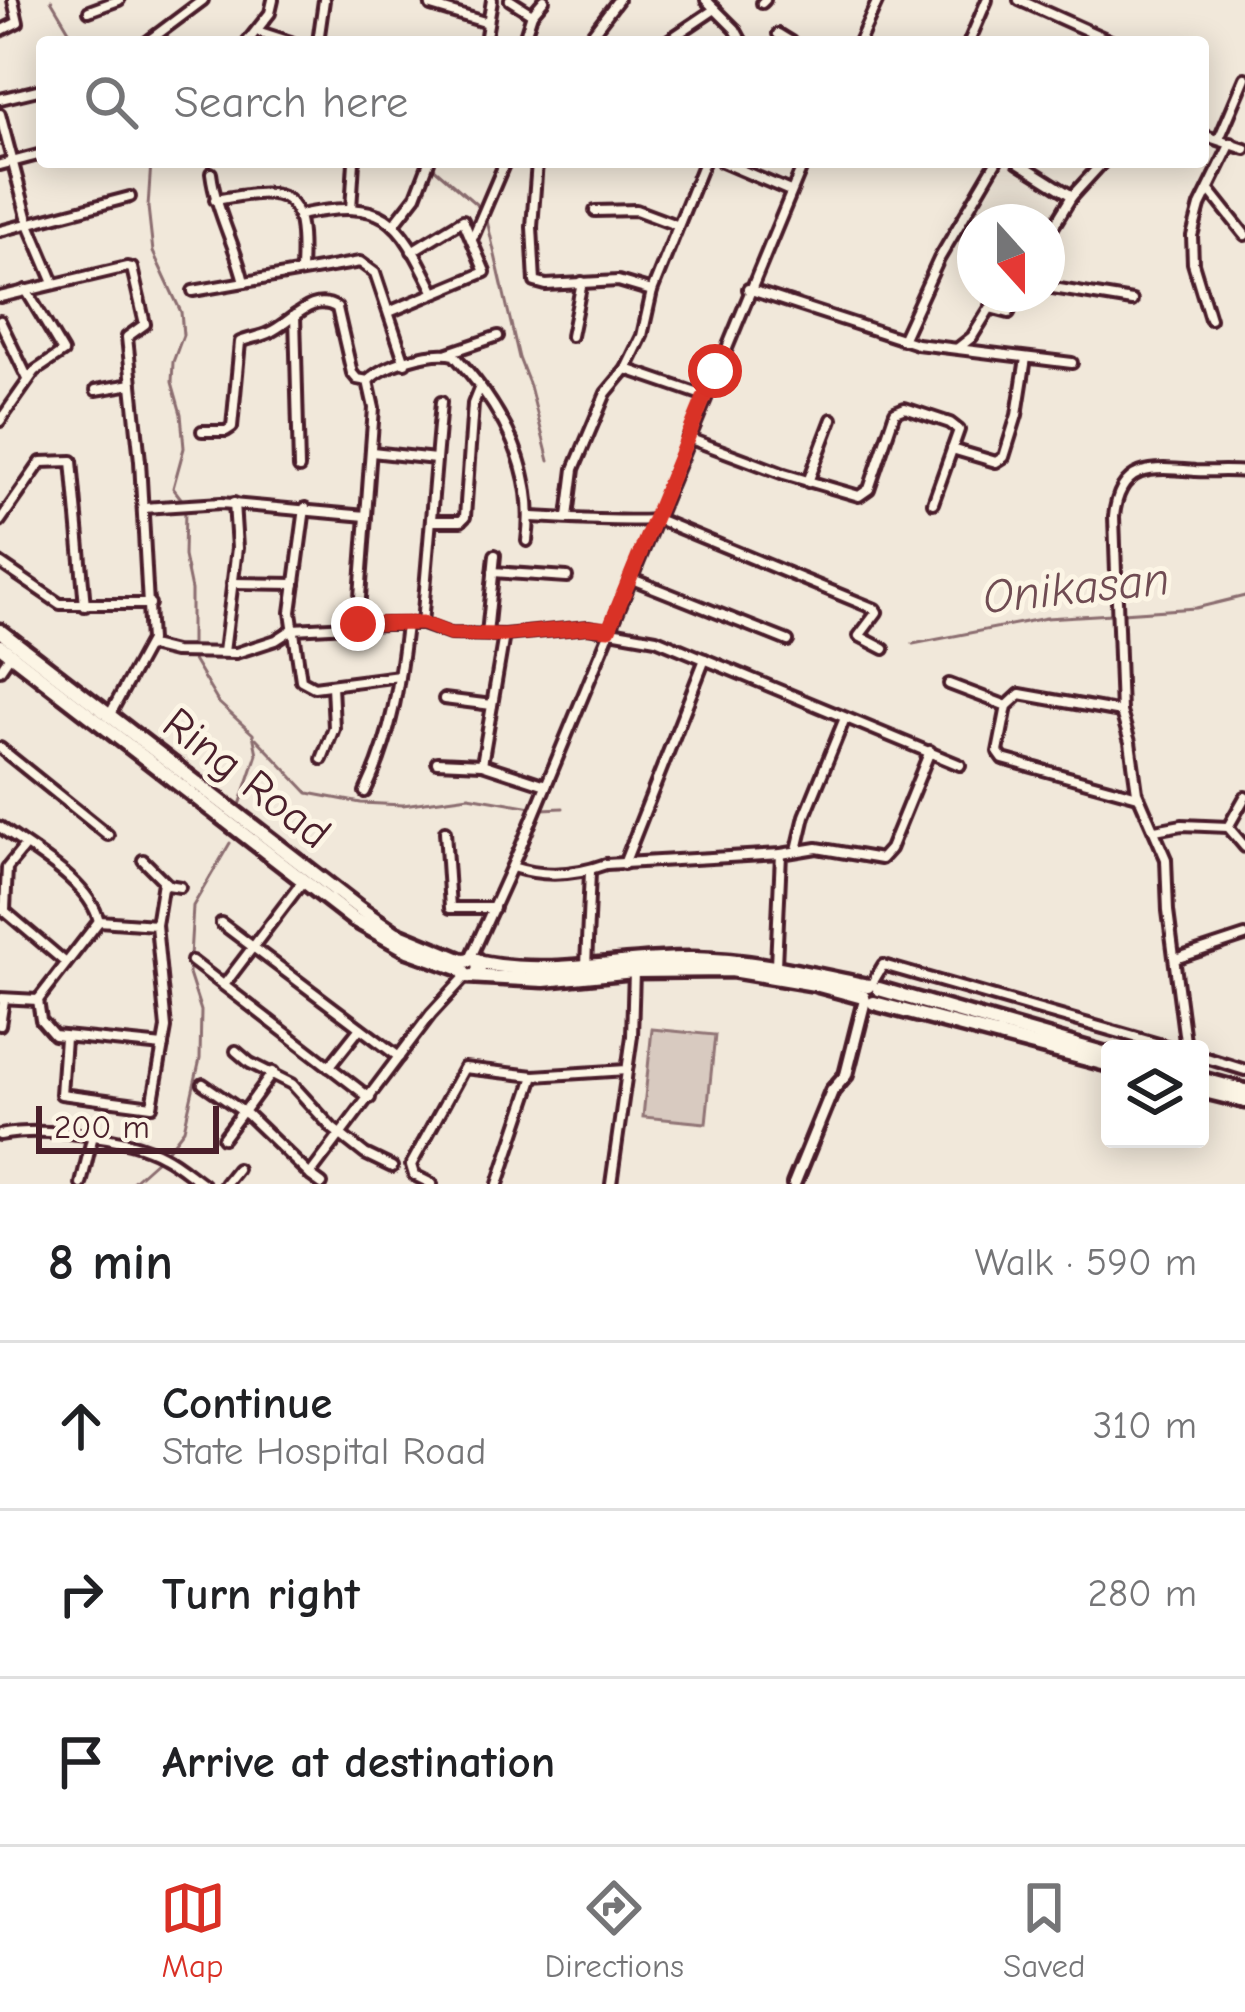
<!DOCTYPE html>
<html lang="en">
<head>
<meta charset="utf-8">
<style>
  body { margin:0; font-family:"Comic Neue",sans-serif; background:#f2f2f2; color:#202124 }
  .controls { position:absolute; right:36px; bottom:36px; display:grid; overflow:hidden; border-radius:12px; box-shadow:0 6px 30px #0003 }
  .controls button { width:108px; height:108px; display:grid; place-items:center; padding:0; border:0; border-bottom:3px solid #e0e0e0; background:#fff; color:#202124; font:60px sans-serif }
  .compass { position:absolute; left:957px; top:204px; width:108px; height:108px; border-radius:50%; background:#fff; box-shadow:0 6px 30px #0003; rotate:159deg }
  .scale { position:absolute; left:36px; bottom:30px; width:183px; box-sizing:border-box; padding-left:12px; border:6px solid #4a1f2b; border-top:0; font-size:33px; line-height:42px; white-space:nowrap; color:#4a1f2b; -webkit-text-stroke:9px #fcf5e5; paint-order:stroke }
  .stop { position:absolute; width:36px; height:36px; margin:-27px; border:9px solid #d93025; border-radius:50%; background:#fff }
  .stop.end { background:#d93025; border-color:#fff; box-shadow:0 3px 12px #0008 }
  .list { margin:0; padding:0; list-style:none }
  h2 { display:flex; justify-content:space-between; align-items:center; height:156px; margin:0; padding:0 48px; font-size:51px }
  h2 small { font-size:39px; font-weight:400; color:#757577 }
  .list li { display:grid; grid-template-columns:78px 1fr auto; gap:36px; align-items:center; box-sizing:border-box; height:168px; padding:0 48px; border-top:3px solid #e0e0e0 }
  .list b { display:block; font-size:45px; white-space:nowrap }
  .list p { margin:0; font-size:39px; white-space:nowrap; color:#757577 }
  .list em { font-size:39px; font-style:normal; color:#757577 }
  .icon { flex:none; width:66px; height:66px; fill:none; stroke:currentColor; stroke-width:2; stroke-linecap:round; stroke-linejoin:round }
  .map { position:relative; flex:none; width:1245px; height:1184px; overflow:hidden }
  .search { position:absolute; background:#fff; box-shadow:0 6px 30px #0003; left:36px; right:36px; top:36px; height:132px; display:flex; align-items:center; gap:30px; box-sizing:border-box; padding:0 42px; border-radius:12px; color:#757577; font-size:45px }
  .sheet { height:660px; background:#fff }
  nav { display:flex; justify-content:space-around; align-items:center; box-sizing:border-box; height:168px; border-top:3px solid #e0e0e0; background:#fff; font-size:33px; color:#757577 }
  nav a { display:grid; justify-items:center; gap:6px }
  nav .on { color:#d93025 }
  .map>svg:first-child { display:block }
</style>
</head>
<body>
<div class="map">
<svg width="1245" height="1184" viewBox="0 0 1245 1184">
  <rect width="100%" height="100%" fill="#f1e8da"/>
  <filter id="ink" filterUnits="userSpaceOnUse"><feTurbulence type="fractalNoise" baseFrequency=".00833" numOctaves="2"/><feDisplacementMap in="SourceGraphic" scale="24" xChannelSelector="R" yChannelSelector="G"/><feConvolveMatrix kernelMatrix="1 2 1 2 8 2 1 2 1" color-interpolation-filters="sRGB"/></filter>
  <g filter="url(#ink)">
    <polygon fill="#d8cac0" stroke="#917476" stroke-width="3" points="652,1029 715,1035 706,1123 643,1117"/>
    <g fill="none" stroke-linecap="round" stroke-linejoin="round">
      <g stroke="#8b6d6f" stroke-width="3">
        <polyline points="51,0 76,42"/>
        <polyline points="151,162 148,207 153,252 181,312 183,335 173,362 172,382 181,414 184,448 173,488 183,501"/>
        <polyline points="432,166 485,212 519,358 530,386 549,461"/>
        <polyline points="185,509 184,556 191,590 191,657 218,702 253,734 257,754 240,805"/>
        <polyline points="1122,613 1196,608 1245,596"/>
        <polyline points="913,644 1046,618 1112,614"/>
        <polyline points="256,738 308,793 361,803 403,805 469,796 532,807"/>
        <polyline points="542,809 563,808"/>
        <polyline points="130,1184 167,1151 184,1129 200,1059 201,1011 189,974 193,906 230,843"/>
      </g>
      <g stroke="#4a1f2b" stroke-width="16">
        <g id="street">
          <polyline points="430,0 431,6 488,23"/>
          <polyline points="510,0 532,14"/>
          <polyline points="706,0 735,29 742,42"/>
          <polyline points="1019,0 1113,42"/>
          <polyline points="762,3 765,0"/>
          <polyline points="89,11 119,0"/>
          <polyline points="0,31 18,22 13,0"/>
          <polyline points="257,31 291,42"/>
          <polyline points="778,34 791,42"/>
          <polyline points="147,42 203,0"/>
          <polyline points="247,42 270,13 273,0"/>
          <polyline points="318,42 324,0"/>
          <polyline points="485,42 492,0"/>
          <polyline points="523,42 532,14 544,0"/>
          <polyline points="586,42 618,0"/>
          <polyline points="666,42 715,9"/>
          <polyline points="859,42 878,0"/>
          <polyline points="969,42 987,0"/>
          <polyline points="0,99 42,89"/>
          <polyline points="0,114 29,224 54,283"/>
          <polyline points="1203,135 1245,149"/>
          <polyline points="1219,139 1245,78"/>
          <polyline points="537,162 532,227 535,282 546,285 618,281 652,291"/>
          <polyline points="722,162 790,191"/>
          <polyline points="1018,162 1072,196"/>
          <polyline points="0,165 42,154"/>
          <path d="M211,173C216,212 235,244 244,282"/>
          <polyline points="1210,191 1245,235"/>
          <path d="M215,200C289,186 305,189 301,270"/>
          <polyline points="351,209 354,162"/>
          <polyline points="595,211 636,210 676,225"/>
          <path d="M299,215C386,198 397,216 434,291"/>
          <polyline points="395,223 416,196 429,162"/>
          <polyline points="0,231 130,197"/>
          <polyline points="473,237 505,162"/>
          <polyline points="1047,237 1072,196 1103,162"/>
          <polyline points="1047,287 1132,301"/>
          <polyline points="748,289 917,344 1072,363"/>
          <polyline points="193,291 360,262 375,273 405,363"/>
          <polyline points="0,297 127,267 132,268 145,324 127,337 140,461 150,641 109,716"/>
          <polyline points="389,312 485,272 463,220 412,251"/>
          <polyline points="295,315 299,468"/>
          <polyline points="1210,319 1193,263 1192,236 1200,206 1231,143"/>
          <polyline points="0,321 28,379"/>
          <polyline points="571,336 582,282"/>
          <polyline points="902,340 939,259 996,162"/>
          <polyline points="958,348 972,337 990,308 1009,313 1017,294"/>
          <polyline points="448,353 498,336"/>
          <polyline points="626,369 705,396"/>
          <path d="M368,381C384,364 431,350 454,355C502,407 537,470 527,541"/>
          <polyline points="96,390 132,384"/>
          <polyline points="0,421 35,371 63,352 26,290"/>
          <path d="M202,431H226L232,427L240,342C249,338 259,337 268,333C291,324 311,291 337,308L352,373L357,379L368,381L374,408L358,624"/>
          <polyline points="688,438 784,474 859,496 869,489 895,412 905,408 950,423 959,430 933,503"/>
          <polyline points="952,449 996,462 1004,457 1017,415 1026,358"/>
          <polyline points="372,452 435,459"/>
          <polyline points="808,482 832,419"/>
          <polyline points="143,508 221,503 366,516"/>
          <polyline points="305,508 291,612 301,680 314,687 399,676"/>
          <path d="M532,517C550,518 648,523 657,519L875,609L877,612L859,636L884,649"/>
          <polyline points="568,517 574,469 606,393 626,369 642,336 652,291 704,162"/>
          <polyline points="0,521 41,462 72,461 85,606"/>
          <polyline points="431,521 461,521 465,517 473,404 479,389"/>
          <polyline points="0,563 60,604 150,604"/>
          <polyline points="493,572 567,577"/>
          <polyline points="632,579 788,641"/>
          <polyline points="232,583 295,584"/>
          <polyline points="422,624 441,402"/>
          <polyline points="487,634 495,555"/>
          <polyline points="150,646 174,652 236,653 276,640 293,629 386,624 422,624 450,634 504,635 588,627 656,639 960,765"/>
          <polyline points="224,652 237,548 234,503"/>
          <polyline points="0,670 11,654"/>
          <polyline points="949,684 1007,706"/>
          <polyline points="444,699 492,705"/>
          <polyline points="1121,712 1020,694 1007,706 998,752 1003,759 1138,796"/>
          <polyline points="0,748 108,835"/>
          <polyline points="322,759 334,728 332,685"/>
          <polyline points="437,762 482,764 546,785"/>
          <polyline points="482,764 504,635"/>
          <path d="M365,792C392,737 399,684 406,625"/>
          <path d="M0,827C32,851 88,880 99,921"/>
          <polyline points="1228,827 1245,797"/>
          <polyline points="1155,830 1182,825 1228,827 1245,847"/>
          <polyline points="445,831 450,908 494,908"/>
          <polyline points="797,850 805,816 845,718"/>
          <polyline points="143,860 168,885 180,887"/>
          <polyline points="624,864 705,659"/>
          <path d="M512,867C543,877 576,875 606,864L781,854L817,848L881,859L890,849L930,751"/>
          <polyline points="0,907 66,963"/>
          <polyline points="5,909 7,868 25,846"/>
          <polyline points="221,923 399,1057"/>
          <polyline points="156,925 163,882"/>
          <polyline points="471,957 521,846 804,162"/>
          <polyline points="1175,959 1245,936"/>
          <polyline points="192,961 370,1098"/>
          <polyline points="776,965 781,854"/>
          <polyline points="586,966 590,872"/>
          <polyline points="224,985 303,881"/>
          <polyline points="871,985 883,965 1176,1049"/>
          <polyline points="0,998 38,1000 99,921"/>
          <polyline points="38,1000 41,1020 54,1035 163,1046"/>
          <polyline points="0,1025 4,1000"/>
          <polyline points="65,1038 61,1094 152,1106 166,1028 156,925 99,921"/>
          <path d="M1186,1049L1168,911L1166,859L1137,792L1130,742L1121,712L1114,517C1119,463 1153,467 1195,471C1211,472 1228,470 1245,472"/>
          <polyline points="236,1051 250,1063 292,1084 332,1128 365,1154 392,1167"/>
          <polyline points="1200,1056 1245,1070"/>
          <polyline points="329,1067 360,1028"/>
          <polyline points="203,1084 248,1115 310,1175"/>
          <polyline points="244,1112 273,1072"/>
          <path d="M0,1135C41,1127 126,1135 163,1156C177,1163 190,1175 203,1184"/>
          <polyline points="223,1138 243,1111"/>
          <polyline points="81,1184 92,1139"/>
          <polyline points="225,1184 237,1169"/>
          <polyline points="322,1184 311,1176 312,1172 431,1014 466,976"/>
          <polyline points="432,1184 414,1175 411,1165 464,1068 534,1076 627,1070"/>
          <polyline points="498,1184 534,1076"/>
          <polyline points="611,1184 632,1036 634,971"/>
        </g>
      </g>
      <g stroke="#4a1f2b" stroke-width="20">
        <polyline id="secondary" points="794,1184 832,1091 846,1075 865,1000"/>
      </g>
      <g stroke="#4a1f2b" stroke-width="21">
        <g id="primary">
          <polyline points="0,631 360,909 395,933 463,961"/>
          <polyline points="0,646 353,919 408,950 461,969"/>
          <path d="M478,962C550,978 621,958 693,959C753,960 809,974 868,986"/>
          <polyline points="476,975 479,969 477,960 463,961 461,969 466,976 544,980 634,971 731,970 815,984 863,997"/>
          <polyline points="879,989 1110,1055"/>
          <polyline points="874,1003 1110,1065"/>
          <polyline points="1200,1079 1245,1091"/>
          <polyline points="1200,1090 1245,1101"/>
        </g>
      </g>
      <use href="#street" stroke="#fcf5e5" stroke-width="8"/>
      <use href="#secondary" stroke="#fcf5e5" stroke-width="10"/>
      <use href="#primary" stroke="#fcf5e5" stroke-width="12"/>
    </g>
  </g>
  <g fill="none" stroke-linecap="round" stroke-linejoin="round" filter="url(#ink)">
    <polyline stroke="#d93025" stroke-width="15" points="358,624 422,623 450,634 504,635 588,627 609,629 715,371"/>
  </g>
  <g text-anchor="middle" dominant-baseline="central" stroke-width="10" stroke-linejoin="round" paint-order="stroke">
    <g font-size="45" fill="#4a1f2b" stroke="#fcf5e5">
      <text transform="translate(247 778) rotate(38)">Ring Road</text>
    </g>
    <g font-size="48" font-style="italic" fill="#704c53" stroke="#fcf5e5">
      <text transform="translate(1076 588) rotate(-6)">Onikasan</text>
    </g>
  </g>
</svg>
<div class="controls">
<button><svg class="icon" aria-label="layers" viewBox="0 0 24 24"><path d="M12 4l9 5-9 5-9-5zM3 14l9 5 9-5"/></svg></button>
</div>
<svg class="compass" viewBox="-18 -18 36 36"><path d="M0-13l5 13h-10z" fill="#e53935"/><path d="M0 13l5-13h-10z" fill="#757577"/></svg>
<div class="scale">200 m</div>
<div class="stop" style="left:715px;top:371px"></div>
<div class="stop end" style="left:358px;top:624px"></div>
<div class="search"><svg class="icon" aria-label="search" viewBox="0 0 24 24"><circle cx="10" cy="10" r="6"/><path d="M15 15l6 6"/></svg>Search here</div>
</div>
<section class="sheet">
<h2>8 min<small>Walk · 590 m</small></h2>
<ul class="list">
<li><svg class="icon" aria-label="ahead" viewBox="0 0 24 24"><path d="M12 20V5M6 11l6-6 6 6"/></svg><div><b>Continue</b><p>State Hospital Road</p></div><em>310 m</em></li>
<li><svg class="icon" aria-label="right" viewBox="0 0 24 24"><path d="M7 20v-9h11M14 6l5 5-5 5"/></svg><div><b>Turn right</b></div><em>280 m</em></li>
<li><svg class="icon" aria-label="arrive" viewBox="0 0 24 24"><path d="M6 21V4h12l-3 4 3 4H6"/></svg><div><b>Arrive at destination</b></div></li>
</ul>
</section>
<nav>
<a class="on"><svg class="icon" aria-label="map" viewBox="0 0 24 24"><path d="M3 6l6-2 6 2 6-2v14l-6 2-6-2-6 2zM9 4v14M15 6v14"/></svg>Map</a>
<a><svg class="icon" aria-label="directions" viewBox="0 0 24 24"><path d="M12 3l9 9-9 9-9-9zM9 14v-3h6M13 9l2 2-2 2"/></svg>Directions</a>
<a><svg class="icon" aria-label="saved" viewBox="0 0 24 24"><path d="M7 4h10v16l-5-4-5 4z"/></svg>Saved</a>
</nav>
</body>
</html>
